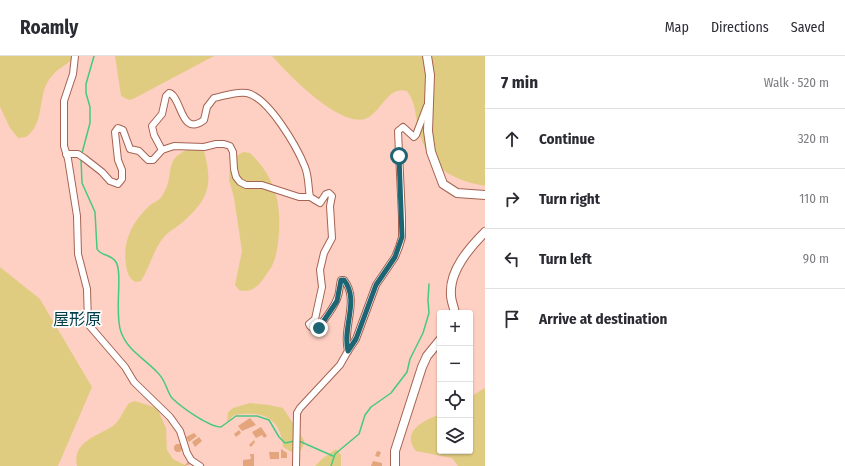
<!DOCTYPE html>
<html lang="en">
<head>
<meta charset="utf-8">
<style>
  body { margin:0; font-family:"Fira Sans Condensed","Noto Sans JP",sans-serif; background:#f7f7f7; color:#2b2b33 }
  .controls { position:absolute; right:12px; bottom:12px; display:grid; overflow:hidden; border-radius:4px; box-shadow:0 1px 3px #0004 }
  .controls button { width:36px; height:36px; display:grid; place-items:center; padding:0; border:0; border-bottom:1px solid #e1e1e2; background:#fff; color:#2b2b33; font:20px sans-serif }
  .stop { position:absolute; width:12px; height:12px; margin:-9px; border:3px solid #1e6574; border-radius:50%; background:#fff }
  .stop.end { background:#1e6574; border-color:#fff; box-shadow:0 1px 4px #0008 }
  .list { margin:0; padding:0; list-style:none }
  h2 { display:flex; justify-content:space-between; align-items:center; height:52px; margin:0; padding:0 16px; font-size:17px }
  h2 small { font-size:13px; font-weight:400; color:#7c7c81 }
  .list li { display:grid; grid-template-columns:26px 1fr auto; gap:12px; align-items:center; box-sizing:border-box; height:60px; padding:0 16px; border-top:1px solid #e1e1e2 }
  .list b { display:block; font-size:15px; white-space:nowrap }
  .list em { font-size:13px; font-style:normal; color:#7c7c81 }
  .icon { flex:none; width:22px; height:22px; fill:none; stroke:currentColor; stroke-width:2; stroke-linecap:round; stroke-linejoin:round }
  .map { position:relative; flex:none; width:485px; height:410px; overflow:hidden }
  header { display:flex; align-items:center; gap:24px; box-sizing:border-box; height:56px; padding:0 20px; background:#fff; border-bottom:1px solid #e1e1e2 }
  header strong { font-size:19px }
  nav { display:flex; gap:22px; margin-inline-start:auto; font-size:14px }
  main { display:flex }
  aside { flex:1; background:#fff }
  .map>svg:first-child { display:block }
</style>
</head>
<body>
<header>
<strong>Roamly</strong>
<nav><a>Map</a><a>Directions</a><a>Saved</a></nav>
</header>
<main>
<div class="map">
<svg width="485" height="410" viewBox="0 0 485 410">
  <rect width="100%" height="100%" fill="#fed0c4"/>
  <g fill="#e0cc81">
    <path d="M0,0H78C67,8 54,14 47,27C38,45 44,68 26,81L18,82L10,72L0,51Z"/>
    <polygon points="115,0 214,0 133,43 129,44 121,40"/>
    <path d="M272,0H485V130C446,123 425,107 417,67C415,53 415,47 407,35C389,30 383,52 369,61C344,77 287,17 272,0Z"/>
    <path d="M192,92H200L204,95C212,126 211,141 185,164C179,170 170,174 164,181C153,194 150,211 141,225L136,226C129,223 127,217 126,209C122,186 132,167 148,151C152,147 159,145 162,140C177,118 160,103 192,92Z"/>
    <path d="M243,96L250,97C263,109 274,126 277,143C281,160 280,194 272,210C270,214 266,218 264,222C257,232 250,237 239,234L235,229L242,195L234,142L229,124L230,113L235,101Z"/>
    <polygon points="0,211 40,243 92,331 58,410 0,410"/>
    <path d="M485,332V410H458L452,402L416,395C400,375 425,364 440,358V395H470V341Z"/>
    <path d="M135,345L157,352L166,372L167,394L173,403L187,410H77C72,385 98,380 113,370C120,365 124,353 129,347Z"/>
    <path d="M250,347L269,349L283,352L304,384V388L300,396L295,398L283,391C280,360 262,355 234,359L227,366L228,356L233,352Z"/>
    <polygon points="336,393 341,399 341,410 315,410 322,403"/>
  </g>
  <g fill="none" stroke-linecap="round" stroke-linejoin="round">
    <g stroke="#47c881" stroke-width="1.5">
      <polyline points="82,97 90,67 90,51 86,37 86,28 94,0"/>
      <path d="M81,103L82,127L95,156L97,193C101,200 111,198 116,206C123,218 114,258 121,276C128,295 144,302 157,316C166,324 166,334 172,342C181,351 209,371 221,371L236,360H257L269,364L279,381L285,387L295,385"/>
      <polyline points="299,385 333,400"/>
      <polyline points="331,410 335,398 359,378 365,359 371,351 391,337 407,316 410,303 423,277 429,257 428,244 429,228"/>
    </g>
  </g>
  <g fill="#e2a57c">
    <polygon points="250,362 256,369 242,375 238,370"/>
    <polygon points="261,371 267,380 264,382 262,379 256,382 252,376"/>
    <polygon points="239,374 241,377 236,381 234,378"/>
    <polygon points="194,377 197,380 189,386 186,381"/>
    <polygon points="199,381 202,385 195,391 192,386"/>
    <polygon points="254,384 255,386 251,391 249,389"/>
    <circle cx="178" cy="392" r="4"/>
    <polygon points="281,393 287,397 287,402 281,402"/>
    <polygon points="377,395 381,396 379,401 375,400"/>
    <polygon points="269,396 279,396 279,403 270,403"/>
    <polygon points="250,398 254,398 254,410 243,410 243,404 251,403"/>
    <polygon points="189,405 191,408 184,410"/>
    <polygon points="373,405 382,407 382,410 371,410"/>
  </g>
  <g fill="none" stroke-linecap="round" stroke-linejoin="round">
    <g stroke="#a56352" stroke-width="8">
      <g id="minor">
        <polyline points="75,0 73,18 64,45 64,90 68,103 77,160 78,198 87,233 88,268 125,311 134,326 170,361 180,375 187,397 191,404 200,410"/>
        <path d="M162,94L154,79L152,70L162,58L166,40L169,37C182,40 180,82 204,64L207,51L214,42C225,40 236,35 247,37C269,42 297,91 305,111C309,121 308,131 310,141"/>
        <path d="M66,98H78L84,102L102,116L110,125L118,128L122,123V114L118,104L115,76L118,72L123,74L130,93L139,95L148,104H153L162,94L174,90L204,91L216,88H224L230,90L233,96L234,113L236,121L240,126L246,129H262L299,141H310L320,147L326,138L329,137L332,140L330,150L332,182L324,197L320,214L322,231L315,263L309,268L310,270L314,273C321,271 336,248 338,240C340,235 339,230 341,224H344C360,244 342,271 348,295"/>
        <polyline points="296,410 297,357 300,352 340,309 348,295 356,283 376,229 395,201 399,191 402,181 402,161 398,75 403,71 414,81 416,79 427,50"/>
      </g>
    </g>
    <g stroke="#a56352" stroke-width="10">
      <g id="major">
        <polyline points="427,0 430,19 428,75 431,96 443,128 457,137 485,139"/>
        <path d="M455,257C454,251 451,245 451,239C449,215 469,192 485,176"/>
        <polyline points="395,410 395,395 422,311 427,300 440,284"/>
      </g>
    </g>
    <use href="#minor" stroke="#fff" stroke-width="6"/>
    <use href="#major" stroke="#fff" stroke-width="8"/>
  </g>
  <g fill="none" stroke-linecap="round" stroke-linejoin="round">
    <path stroke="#1e6574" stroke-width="5" d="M319,272L337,245L341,224H344C360,244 342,271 348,295L356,283L376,229L395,201L402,181L399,100"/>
  </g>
  <g text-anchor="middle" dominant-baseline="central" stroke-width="3.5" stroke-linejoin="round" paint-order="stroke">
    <g font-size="16" fill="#003d48" stroke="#fdfdfd">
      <text x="77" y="263">屋形原</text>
    </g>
  </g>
</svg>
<div class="controls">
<button>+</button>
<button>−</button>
<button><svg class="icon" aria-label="locate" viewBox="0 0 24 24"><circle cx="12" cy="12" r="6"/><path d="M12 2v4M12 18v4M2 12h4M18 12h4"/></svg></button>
<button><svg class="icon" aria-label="layers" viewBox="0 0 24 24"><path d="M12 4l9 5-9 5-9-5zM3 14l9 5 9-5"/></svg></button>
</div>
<div class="stop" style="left:399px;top:100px"></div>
<div class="stop end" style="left:319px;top:272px"></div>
</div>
<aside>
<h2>7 min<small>Walk · 520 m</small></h2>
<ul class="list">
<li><svg class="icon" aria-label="ahead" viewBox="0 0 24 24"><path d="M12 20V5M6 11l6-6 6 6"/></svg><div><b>Continue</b></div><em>320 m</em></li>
<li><svg class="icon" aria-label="right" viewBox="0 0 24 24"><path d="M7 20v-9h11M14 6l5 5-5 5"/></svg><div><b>Turn right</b></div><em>110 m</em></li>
<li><svg class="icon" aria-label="left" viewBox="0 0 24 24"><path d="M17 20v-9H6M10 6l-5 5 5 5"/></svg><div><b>Turn left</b></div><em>90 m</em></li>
<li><svg class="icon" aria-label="arrive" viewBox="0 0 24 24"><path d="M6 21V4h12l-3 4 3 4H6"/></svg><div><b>Arrive at destination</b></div></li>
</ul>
</aside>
</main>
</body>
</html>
